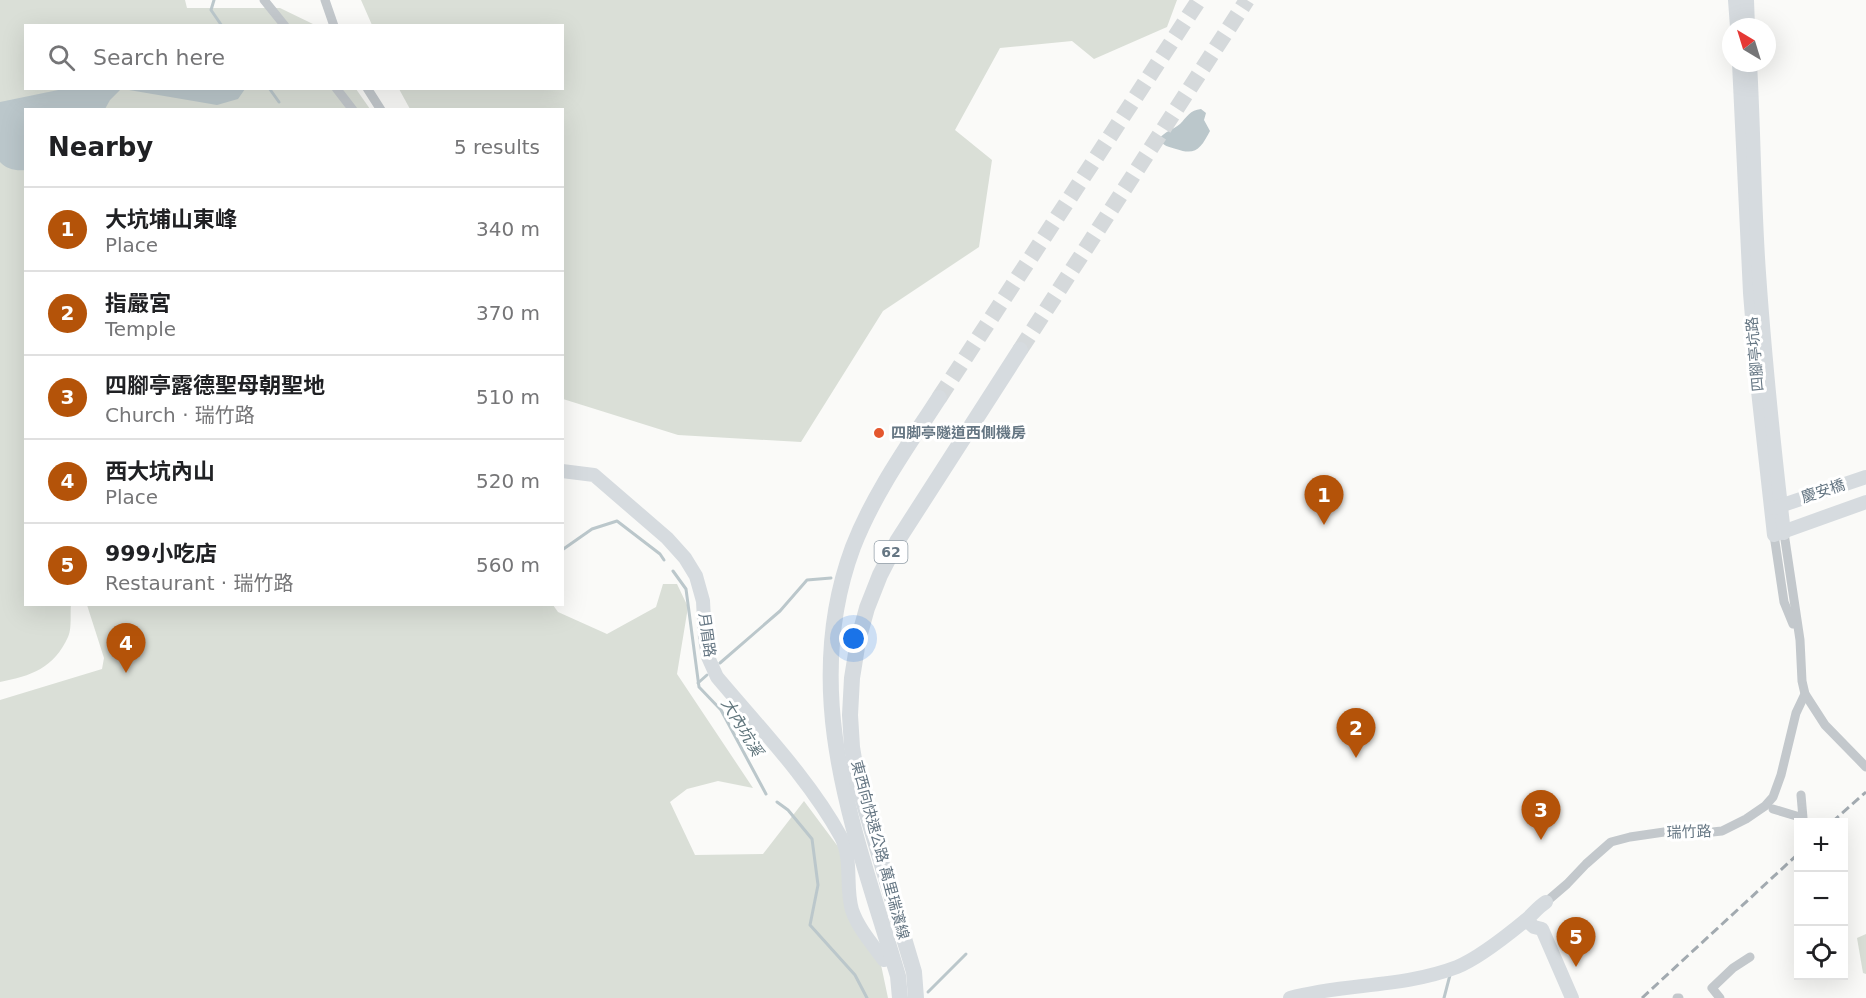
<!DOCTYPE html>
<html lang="en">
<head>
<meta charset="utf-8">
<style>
  body { margin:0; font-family:"DejaVu Sans","Noto Sans TC",sans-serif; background:#f6f6f6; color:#202124 }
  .controls { position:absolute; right:18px; bottom:18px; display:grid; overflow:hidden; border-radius:0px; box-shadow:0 6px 24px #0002 }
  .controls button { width:54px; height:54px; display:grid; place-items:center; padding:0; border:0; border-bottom:2px solid #e0e0e0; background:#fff; color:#202124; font:30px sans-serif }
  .compass { position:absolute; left:1722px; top:18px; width:54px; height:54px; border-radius:50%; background:#fff; box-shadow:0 6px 24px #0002; rotate:322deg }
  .you { position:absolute; left:854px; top:639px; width:21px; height:21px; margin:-15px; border:4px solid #fff; border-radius:50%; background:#1a73e8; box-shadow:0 0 0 9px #1a73e833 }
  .badge { display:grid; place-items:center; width:39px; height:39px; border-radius:50%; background:#b45309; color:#fff; font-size:20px; font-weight:700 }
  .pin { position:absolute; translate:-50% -50px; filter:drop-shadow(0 2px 3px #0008) }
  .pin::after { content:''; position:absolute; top:32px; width:21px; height:18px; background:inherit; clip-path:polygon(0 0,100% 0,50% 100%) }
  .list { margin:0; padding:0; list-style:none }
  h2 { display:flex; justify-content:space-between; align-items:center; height:78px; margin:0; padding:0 24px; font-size:26px }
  h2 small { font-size:20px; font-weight:400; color:#757577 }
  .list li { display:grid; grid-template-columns:39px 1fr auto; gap:18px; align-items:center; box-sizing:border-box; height:84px; padding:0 24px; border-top:2px solid #e0e0e0 }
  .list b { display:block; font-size:22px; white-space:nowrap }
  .list p { margin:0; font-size:20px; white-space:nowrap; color:#757577 }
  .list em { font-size:20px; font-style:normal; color:#757577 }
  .icon { flex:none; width:33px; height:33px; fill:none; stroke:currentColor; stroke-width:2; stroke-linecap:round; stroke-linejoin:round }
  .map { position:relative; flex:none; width:1866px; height:998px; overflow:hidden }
  .search { position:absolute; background:#fff; box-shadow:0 6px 24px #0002; left:24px; top:24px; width:540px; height:66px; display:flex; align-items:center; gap:15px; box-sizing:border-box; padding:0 21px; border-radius:0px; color:#757577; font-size:22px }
  .panel { position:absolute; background:#fff; box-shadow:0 6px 24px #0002; left:24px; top:108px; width:540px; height:498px; border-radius:0px }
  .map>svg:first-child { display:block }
</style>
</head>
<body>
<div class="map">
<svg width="1866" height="998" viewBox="0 0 1866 998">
  <rect width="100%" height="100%" fill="#fafaf8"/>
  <g fill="#dadfd7">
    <path d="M0,0H185L187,8H280L315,25L26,26V88L356,89L370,109L26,110V604L71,605C70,614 72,629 68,637C54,668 31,676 0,682Z"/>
    <polygon points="361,0 1177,0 1167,27 1094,59 1072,41 1000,48 955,130 992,160 979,247 883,311 801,442 678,435 563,399 562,110 410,109 399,89 562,88 562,26 372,25"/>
    <polygon points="663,584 677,584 688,607 677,674 753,788 718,781 687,789 670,802 695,855 763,854 804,801 845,856 848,910 880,960 888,998 0,998 0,700 102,669 104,658 87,605 553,605 558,612 607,634 656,607"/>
    <polygon points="1866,934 1866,974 1863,973 1857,938"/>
  </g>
  <g fill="#bbc7cb">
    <path d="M63,89V88L245,89L238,99L217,105L129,90H120L110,100L105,109L26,110L25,170C16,171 6,169 0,162V102Z"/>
    <path d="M1201,109L1206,113L1204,120L1210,131C1201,148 1196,156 1176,149C1169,147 1163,146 1159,139C1165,131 1173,130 1180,124C1187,117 1190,110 1201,109Z"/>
  </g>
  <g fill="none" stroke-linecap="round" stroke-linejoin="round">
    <g stroke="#bbc7cb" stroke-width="3">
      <polyline points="214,0 211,10 222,26"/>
      <polyline points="269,88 279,102"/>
      <polyline points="562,550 592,529 617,521 660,554 664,560"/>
      <polyline points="673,571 686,589 699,687 721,710 766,794"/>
      <polyline points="720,663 780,611 807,580 831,578"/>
      <polyline points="698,683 707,675"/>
      <polyline points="777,802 788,810 812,839 818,885 810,925 855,975 867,998"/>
      <polyline points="928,992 966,954"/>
      <polyline points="1444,998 1450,975"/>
    </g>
    <g stroke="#d5d9db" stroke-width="16" stroke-dasharray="16 8" stroke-linecap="butt">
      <polyline points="1020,350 1247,0"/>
      <polyline points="939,398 1199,0"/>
    </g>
    <g stroke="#c3c8cc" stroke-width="9">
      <polyline points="264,0 285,26"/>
      <polyline points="325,0 334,26"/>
      <polyline points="336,88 353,110"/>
      <polyline points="367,88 381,110"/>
      <polyline points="1784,533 1800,640 1802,681 1805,694 1825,725 1866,767"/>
      <polyline points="1774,535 1784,602 1793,624"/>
      <polyline points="1773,809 1803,818 1801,795"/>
      <polyline points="1546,902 1567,884 1586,864 1611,842 1630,837 1671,831 1693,834 1722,831 1746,819 1765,806 1773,797 1781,775 1796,713 1805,694"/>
      <polyline points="1677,998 1679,998"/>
      <polyline points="1720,998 1712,988 1733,968 1750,957"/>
    </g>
    <g stroke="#d6dbdf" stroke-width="14">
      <polyline points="1735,0 1737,27"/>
      <polyline points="1747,0 1748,27"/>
      <polyline points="1739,63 1750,293 1758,391 1774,535 1866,502"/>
      <path d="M1750,63C1754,133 1754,203 1759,273C1765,360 1774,447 1784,533"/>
      <path d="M562,471L594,475L667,538L685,558L696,576L703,601L705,638L708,657L717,677C759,727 810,780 841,837C853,860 845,886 852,910C858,928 873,945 884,960"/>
      <polyline points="1774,508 1866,477"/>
      <polyline points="1526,920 1534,927 1542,929 1572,998"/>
      <path d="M1290,998C1344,983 1402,988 1457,967C1477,959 1509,934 1526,920C1533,914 1538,907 1546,902"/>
    </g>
    <g stroke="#d6dbdf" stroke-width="16">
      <path d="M900,998L898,976C856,834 798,695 853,547C874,493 908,446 939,398"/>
      <polyline points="916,998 914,972 858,784 852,747 850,715 852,678 858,641 867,608 880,575 898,540 1020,350"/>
    </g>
    <g stroke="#a2aab0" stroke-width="3" stroke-dasharray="9 4.5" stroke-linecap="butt">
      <polyline points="1832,822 1866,792"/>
      <polyline points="1642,998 1798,854"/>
    </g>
  </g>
  <circle fill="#e4572e" stroke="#fff" stroke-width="2" cx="879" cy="433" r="6"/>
  <g text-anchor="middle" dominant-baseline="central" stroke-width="6" stroke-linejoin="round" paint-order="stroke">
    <rect fill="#fff" stroke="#939fa8" stroke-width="1.5" x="874.5" y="541" width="33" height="22" rx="4.5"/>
    <g font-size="14" font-weight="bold" fill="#657683">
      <text x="891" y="552">62</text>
    </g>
    <g font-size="15" fill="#657683" stroke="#fff">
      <text transform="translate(1755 354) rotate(-95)">四腳亭坑路</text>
      <text transform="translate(1823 491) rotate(-18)">慶安橋</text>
      <text transform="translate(707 635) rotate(82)">月眉路</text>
      <text transform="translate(1689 832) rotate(-2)">瑞竹路</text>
      <text transform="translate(880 850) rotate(75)">東西向快速公路 萬里瑞濱線</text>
    </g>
    <g font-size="15" font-weight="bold" fill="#657683" stroke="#fff" text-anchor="start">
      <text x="891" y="433">四脚亭隧道西側機房</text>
    </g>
    <g font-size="16" font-style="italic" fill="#60757c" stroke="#fff">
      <text transform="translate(742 727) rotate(59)">大內坑溪</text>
    </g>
  </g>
</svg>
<div class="controls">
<button>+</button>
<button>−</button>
<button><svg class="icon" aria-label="locate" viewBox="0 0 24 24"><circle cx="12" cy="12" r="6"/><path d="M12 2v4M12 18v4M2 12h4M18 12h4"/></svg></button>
</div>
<svg class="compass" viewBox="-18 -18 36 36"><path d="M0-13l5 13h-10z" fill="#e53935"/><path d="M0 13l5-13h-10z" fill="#757577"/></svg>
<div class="you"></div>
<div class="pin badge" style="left:1324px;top:525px">1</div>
<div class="pin badge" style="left:1356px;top:758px">2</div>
<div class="pin badge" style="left:1541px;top:840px">3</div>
<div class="pin badge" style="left:126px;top:673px">4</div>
<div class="pin badge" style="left:1576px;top:967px">5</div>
<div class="search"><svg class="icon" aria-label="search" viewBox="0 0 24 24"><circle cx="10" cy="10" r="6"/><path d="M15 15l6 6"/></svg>Search here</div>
<section class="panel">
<h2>Nearby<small>5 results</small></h2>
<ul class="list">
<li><span class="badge">1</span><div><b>大坑埔山東峰</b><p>Place</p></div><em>340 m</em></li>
<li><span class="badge">2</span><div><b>指嚴宮</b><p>Temple</p></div><em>370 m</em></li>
<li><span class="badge">3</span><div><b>四腳亭露德聖母朝聖地</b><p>Church · 瑞竹路</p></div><em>510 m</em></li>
<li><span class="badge">4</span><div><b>西大坑內山</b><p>Place</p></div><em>520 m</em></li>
<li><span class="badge">5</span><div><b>999小吃店</b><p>Restaurant · 瑞竹路</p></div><em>560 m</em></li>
</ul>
</section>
</div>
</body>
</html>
